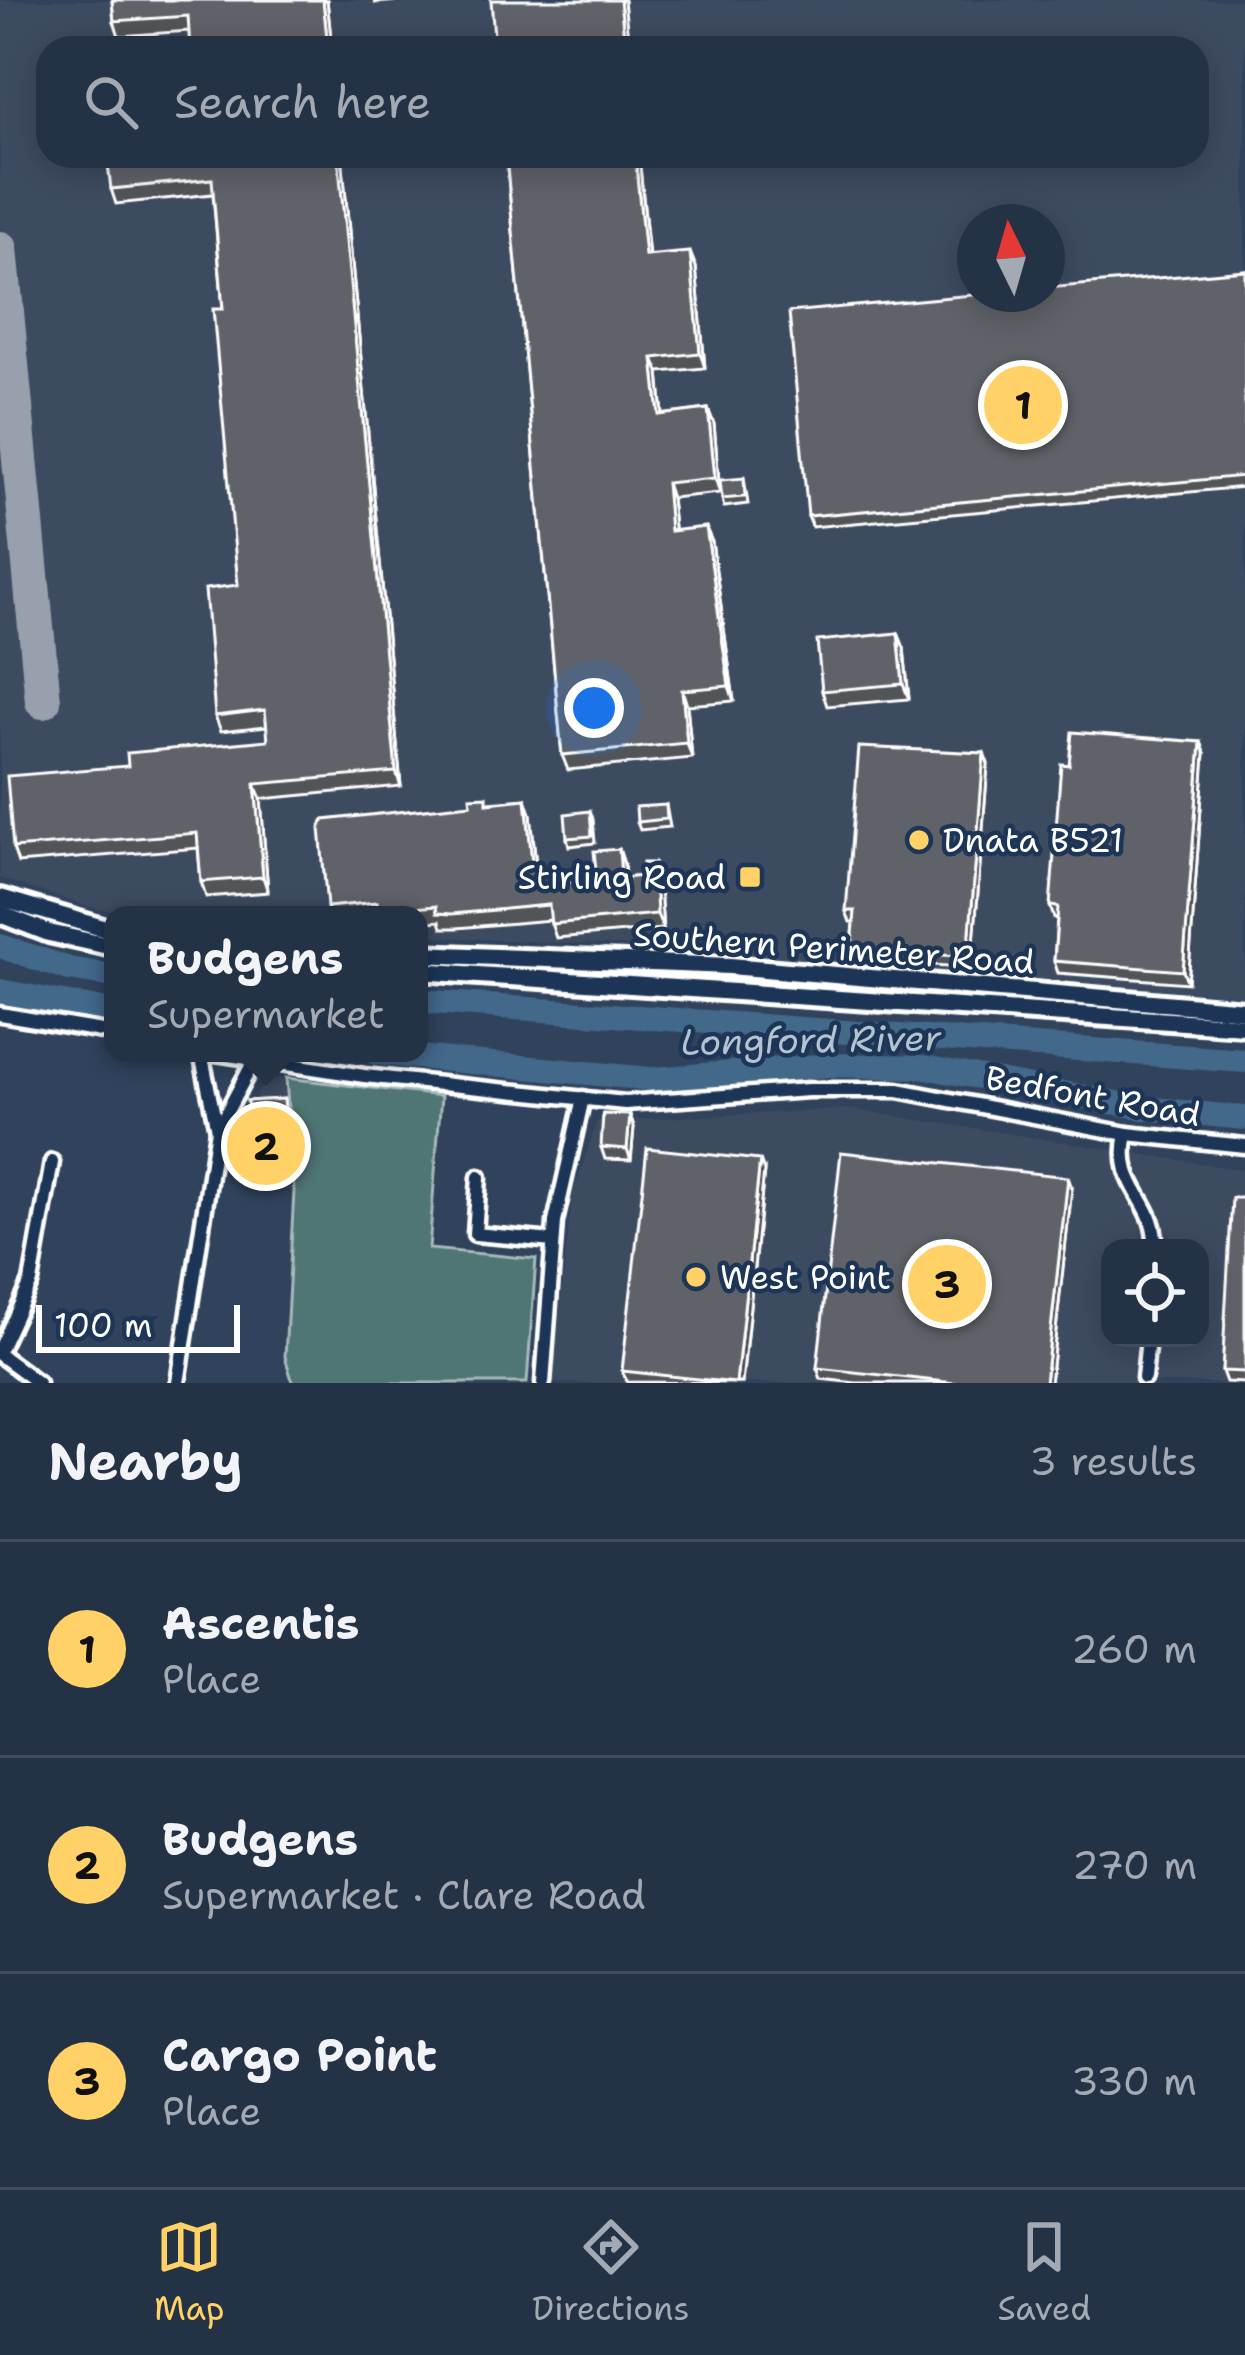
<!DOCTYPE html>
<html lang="en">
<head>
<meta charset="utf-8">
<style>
  body { margin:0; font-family:"Shantell Sans",sans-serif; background:#303e50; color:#f1f3f6 }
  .controls { position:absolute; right:36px; bottom:36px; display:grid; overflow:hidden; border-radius:24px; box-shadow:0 6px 30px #0003 }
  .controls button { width:108px; height:108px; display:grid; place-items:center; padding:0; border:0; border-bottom:3px solid #414d5e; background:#243245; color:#f1f3f6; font:60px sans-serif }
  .compass { position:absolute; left:957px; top:204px; width:108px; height:108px; border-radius:50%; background:#243245; box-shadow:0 6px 30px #0003; rotate:355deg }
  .scale { position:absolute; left:36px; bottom:30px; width:204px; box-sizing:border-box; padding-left:12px; border:6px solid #fff; border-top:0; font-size:33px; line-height:42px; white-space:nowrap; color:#fff; -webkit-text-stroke:9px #1d3557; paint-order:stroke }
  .you { position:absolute; left:594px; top:708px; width:42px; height:42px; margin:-30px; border:9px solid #fff; border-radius:50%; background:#1a73e8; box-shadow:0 0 0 18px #1a73e833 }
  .badge { display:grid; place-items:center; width:78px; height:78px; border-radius:50%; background:#ffd166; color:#111; font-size:39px; font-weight:700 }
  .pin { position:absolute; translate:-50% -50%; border:6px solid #fff; box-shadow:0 3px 12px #0006 }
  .popup { position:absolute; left:104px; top:906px; width:324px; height:156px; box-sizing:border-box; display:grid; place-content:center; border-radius:24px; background:#243245; filter:drop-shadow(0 3px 9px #0005); font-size:39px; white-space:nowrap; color:#a3aab3 }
  .popup b { font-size:45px; color:#f1f3f6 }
  .popup::after { content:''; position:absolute; left:50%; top:100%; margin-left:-24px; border:24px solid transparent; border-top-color:#243245 }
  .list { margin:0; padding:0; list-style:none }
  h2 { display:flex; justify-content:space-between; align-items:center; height:156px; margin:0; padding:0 48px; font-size:51px }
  h2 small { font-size:39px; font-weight:400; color:#a3aab3 }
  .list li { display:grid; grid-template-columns:78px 1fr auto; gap:36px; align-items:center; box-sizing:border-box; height:216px; padding:0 48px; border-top:3px solid #414d5e }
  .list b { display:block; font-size:45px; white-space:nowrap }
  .list p { margin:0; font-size:39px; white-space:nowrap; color:#a3aab3 }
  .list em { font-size:39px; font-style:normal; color:#a3aab3 }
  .icon { flex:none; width:66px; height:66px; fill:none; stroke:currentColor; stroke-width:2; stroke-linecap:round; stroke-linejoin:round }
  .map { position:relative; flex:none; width:1245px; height:1383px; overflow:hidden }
  .search { position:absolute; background:#243245; box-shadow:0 6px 30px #0003; left:36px; right:36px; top:36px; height:132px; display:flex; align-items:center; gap:30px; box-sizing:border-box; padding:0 42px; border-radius:36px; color:#a3aab3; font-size:45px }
  .sheet { height:804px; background:#243245 }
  nav { display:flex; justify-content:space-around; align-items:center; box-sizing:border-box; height:168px; border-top:3px solid #414d5e; background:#243245; font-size:33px; color:#a3aab3 }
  nav a { display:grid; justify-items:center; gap:6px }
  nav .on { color:#ffd166 }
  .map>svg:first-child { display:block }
</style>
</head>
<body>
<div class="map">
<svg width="1245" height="1383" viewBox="0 0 1245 1383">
  <rect width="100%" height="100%" fill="#30425c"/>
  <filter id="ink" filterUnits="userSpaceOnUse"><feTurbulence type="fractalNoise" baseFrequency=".00833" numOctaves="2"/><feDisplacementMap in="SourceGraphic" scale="24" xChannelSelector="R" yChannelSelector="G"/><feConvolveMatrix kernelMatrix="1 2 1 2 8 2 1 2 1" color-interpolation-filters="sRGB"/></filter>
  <g filter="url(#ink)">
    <g fill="#3e4c60" fill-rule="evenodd">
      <path d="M0,0H1245V996L681,949L419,936V915H138L89,907L0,878ZM48,48H1197V156H48ZM975,222H1047V294H975Z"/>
      <polygon points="286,1078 294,1191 229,1181 236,1131 266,1079"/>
      <path d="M848,1109L1245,1170V1383H552L572,1198L597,1121ZM1110,1248H1200V1338H1110Z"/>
    </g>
    <polygon fill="#4f7475" stroke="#a7baba" stroke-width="3" points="286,1078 441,1096 429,1249 536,1259 527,1383 293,1383 285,1357 294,1191"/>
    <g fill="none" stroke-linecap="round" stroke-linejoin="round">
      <g stroke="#42688a" stroke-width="24">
        <polyline points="0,946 69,969 113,976"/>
        <polyline points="0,991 113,1012"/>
        <polyline points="419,1001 1245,1061"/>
        <polyline points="376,1053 651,1079 832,1065 924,1067 1143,1108 1245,1118"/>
      </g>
      <polyline stroke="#98a0ae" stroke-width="36" points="0,249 43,701"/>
      <g stroke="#fff" stroke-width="21">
        <g id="street">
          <polyline points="0,1014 113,1033"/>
          <polyline points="201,1053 217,1130"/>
          <polyline points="216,1053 364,1076 625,1103 808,1090 898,1090 1127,1134 1245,1146"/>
          <path d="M1127,1134C1114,1189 1158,1199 1155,1248"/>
          <polyline points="479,1177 475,1234 553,1241"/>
          <polyline points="0,1349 31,1282 52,1162"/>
          <polyline points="0,1355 38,1383"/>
          <polyline points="1144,1378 1148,1338"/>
          <polyline points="178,1383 217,1130 254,1061"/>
          <polyline points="543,1383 555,1222 583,1098"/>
        </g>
      </g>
      <g stroke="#fff" stroke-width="26">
        <g id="secondary">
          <polyline points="0,898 113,931"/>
          <polyline points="0,914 49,933 113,947"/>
          <polyline points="419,954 730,966 1245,1010"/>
          <polyline points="419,971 1245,1026"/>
        </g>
      </g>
      <use href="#street" stroke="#1d3557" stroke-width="12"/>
      <use href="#secondary" stroke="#1d3557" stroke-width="16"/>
    </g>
    <g fill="#515459" stroke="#fff" stroke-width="3">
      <polygon points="112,0 327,0 332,48 190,48 189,31 119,36 114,21"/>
      <polygon points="374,0 411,0 375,3"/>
      <polygon points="342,156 401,786 261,799 268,892 206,897 201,882 198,848 18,863 13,848 128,766 268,740 267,726 221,731 215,716 238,585 223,309 213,194 116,204 111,189"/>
      <polygon points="506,156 639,156 649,256 696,267 705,368 659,372 663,415 708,409 714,424 720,493 671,498 674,530 712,542 734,701 687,705 692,758 568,770 562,755"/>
      <polygon points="1245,270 1245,487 812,527 808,516"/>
      <polygon points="744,478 748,504 724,507 722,499"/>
      <polygon points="898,633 904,648 909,699 827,706 822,691"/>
      <polygon points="1201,742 1205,753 1188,983 1058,973 1054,961 1057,918 1054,918 1050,906 1069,765"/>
      <polygon points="984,753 988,764 972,968 856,959 852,948 854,922 850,922 846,911"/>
      <polygon points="526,799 531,814 538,885 597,880 619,849 624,864 625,878 644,876 654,863 659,877 663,929 556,938 550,920 457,928 442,928 440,921 419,923 419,915 330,915 327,907 489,802"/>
      <polygon points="666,805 670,827 640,830 637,822"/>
      <polygon points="590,811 593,819 595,843 569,846 567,838"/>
      <polygon points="284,1099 287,1119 270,1120 285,1154 254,1164 244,1142 252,1138 247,1101"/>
      <polygon points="630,1115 634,1127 631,1160 605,1159 601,1147"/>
      <polygon points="764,1171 742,1383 627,1382 622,1371"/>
      <polygon points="1072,1188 1050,1383 856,1383 821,1379 817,1368"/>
      <polygon points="1245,1198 1245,1383 1226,1382 1222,1371"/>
    </g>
    <g fill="#424549" stroke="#fff" stroke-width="3">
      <polygon points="323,0 327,0 332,48 328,48"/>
      <polygon points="620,0 624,0 629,48 625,48"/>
      <polygon points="338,156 342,156 401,786 396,772"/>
      <polygon points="635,156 639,156 650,271 645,256"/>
      <polygon points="690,252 696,267 705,368 700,353"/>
      <polygon points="653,358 659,372 664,430 659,415"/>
      <polygon points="708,409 714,424 720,493 715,478"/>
      <polygon points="666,483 671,498 676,546 670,531"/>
      <polygon points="706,527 712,542 734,701 729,686"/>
      <polygon points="898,633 904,648 909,699 903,684"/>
      <polygon points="682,690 687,705 692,758 687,743"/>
      <polygon points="1201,742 1205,753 1188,983 1183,971"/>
      <polygon points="984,753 988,764 972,968 968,957"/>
      <polygon points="255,784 261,799 268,892 263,877"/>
      <polygon points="526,799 531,814 539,900 534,885"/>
      <polygon points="619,849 624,864 626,893 621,878"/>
      <polygon points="654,863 659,877 663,929 657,914"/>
      <polygon points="630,1115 634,1127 631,1160 627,1149"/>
      <polygon points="760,1160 764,1171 742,1383 736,1383"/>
      <polygon points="1068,1177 1072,1188 1050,1383 1045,1383"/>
    </g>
    <g fill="#5e6268" stroke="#fff" stroke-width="3">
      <polygon points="112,0 323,0 328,48 190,48 188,16 114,21"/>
      <polygon points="491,0 620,0 625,48 495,48"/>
      <polygon points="107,156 338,156 396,772 255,784 263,877 201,882 197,833 13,848 7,776 128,766 127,753 268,740 265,710 215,716 205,589 238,585 213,309 223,309 212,179 111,189"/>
      <polygon points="506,156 635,156 645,256 690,252 700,353 653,358 659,415 708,409 715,478 666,483 670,531 706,527 729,686 682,690 687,743 562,755"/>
      <polygon points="1245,270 1245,476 808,516 789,312 983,294 1047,294 1047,288"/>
      <polygon points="744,478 745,497 722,499 720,480"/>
      <polygon points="898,633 903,684 822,691 817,641"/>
      <polygon points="1072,732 1201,742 1183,971 1054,961 1058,907 1050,906 1061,764 1069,765"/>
      <polygon points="859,747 984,753 968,957 852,948 855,911 846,911"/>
      <polygon points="487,796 487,803 526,799 534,885 597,880 594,851 619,849 621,878 644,876 643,863 654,863 657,914 551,924 549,905 452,914 437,913 436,906 377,911 377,902 327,907 320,828 324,820 471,804 470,797"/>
      <polygon points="666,805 667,819 637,822 636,807"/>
      <polygon points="590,811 592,836 567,838 565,814"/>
      <polygon points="284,1099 285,1113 268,1114 283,1148 252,1159 244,1142 252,1138 247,1101"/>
      <polygon points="603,1114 630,1115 627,1149 601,1147"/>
      <polygon points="647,1148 760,1160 736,1383 622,1371"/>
      <polygon points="841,1152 1068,1177 1045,1383 955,1383 817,1368"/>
      <polygon points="1232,1198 1245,1198 1245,1372 1222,1371"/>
    </g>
  </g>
  <g fill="#ffd166" stroke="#1d3557" stroke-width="4.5">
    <circle cx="919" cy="840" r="12"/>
    <rect x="738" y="865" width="24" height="24" rx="6"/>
    <circle cx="696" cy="1277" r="12"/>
  </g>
  <g text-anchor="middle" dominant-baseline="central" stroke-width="9" stroke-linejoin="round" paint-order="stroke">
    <g font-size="33" fill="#fff" stroke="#1d3557" text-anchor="start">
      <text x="943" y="840">Dnata B521</text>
      <text x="726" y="877" text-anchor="end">Stirling Road</text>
      <text x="720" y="1277">West Point</text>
    </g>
    <g font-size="33" fill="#fff" stroke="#1d3557">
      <text transform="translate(834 948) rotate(4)">Southern Perimeter Road</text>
      <text transform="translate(1093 1096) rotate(10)">Bedfont Road</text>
    </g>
    <g font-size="36" font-style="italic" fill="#b3c3d0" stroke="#1d3557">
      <text transform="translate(811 1040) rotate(-1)">Longford River</text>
    </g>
  </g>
</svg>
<div class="controls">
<button><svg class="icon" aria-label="locate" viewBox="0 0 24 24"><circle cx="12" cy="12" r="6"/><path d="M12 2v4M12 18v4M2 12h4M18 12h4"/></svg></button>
</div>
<svg class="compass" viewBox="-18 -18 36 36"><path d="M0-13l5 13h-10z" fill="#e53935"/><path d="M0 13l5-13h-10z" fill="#a3aab3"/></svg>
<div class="scale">100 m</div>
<div class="you"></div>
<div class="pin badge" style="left:1023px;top:405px">1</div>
<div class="pin badge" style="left:266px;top:1146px">2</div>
<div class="popup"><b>Budgens</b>Supermarket</div>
<div class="pin badge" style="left:947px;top:1284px">3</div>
<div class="search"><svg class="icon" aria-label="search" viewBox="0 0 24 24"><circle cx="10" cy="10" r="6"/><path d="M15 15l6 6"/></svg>Search here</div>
</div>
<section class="sheet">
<h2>Nearby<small>3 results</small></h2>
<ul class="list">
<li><span class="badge">1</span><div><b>Ascentis</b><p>Place</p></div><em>260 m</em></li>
<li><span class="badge">2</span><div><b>Budgens</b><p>Supermarket · Clare Road</p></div><em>270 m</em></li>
<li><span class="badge">3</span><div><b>Cargo Point</b><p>Place</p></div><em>330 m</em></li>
</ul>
</section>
<nav>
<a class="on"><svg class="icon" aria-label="map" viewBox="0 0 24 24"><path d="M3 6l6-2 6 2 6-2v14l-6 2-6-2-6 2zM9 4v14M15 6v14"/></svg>Map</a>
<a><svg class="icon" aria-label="directions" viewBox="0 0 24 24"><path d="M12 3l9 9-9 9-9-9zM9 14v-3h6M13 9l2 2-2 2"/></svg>Directions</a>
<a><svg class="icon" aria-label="saved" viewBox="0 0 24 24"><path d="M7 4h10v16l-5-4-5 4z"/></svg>Saved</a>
</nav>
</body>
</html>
